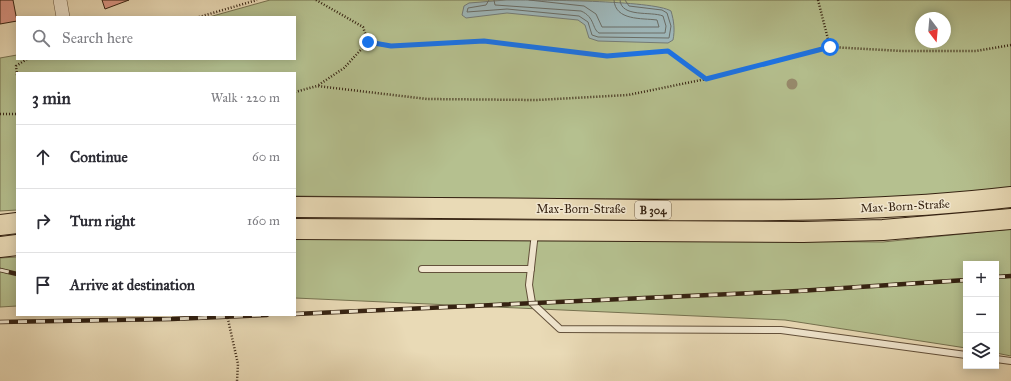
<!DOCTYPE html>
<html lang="en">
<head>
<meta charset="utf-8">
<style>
  body { margin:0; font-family:"IM FELL Great Primer",serif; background:#f2f2f3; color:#2b2b33 }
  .controls { position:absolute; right:12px; bottom:12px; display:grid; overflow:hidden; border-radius:0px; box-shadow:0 2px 10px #0003 }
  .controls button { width:36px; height:36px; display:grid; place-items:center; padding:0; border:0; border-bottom:1px solid #e1e1e2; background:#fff; color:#2b2b33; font:20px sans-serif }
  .compass { position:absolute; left:915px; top:12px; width:36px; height:36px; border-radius:50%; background:#fff; box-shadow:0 2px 10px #0003; rotate:164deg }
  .stop { position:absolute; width:12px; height:12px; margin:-9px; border:3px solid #1a73e8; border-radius:50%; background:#fff }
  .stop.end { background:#1a73e8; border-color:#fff; box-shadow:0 1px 4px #0008 }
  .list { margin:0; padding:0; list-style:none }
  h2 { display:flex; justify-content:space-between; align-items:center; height:52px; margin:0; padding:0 16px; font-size:17px }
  h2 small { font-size:13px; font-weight:400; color:#7c7c81 }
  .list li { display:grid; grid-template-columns:26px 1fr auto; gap:12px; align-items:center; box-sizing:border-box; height:64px; padding:0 16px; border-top:1px solid #e1e1e2 }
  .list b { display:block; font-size:15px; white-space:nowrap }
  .list em { font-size:13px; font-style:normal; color:#7c7c81 }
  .icon { flex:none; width:22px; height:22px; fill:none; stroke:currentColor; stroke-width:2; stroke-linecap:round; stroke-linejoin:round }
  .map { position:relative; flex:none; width:1011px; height:381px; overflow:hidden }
  .search { position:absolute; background:#fff; box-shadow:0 2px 10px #0003; left:16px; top:16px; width:280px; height:44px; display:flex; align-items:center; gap:10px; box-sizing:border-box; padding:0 14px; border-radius:0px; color:#7c7c81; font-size:15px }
  .panel { position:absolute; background:#fff; box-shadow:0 2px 10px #0003; left:16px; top:72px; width:280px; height:244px; border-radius:0px }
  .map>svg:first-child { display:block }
</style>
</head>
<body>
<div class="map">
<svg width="1011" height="381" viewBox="0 0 1011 381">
  <rect width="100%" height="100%" fill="#e9dab6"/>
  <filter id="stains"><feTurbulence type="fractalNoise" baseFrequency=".005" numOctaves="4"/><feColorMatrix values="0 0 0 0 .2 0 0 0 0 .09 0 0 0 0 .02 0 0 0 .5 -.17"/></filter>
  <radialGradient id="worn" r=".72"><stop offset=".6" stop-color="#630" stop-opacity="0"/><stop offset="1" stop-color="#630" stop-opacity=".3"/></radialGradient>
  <g fill="#b5c08f" stroke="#767250" fill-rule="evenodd">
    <path d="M270,0H1011V188C911,201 810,199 709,199C571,199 433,198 295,196V73H17V210L0,211V58L17,55V59H295V17H209ZM921,18H945V42H921Z"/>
    <polygon points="1011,229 1011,356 996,353 996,264 966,264 966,348 785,320 295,298 295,239 488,239 883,242"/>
    <polygon points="17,257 17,306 0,307 0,258"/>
  </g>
  <path fill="#9eb7ba" stroke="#747c77" d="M506,0C535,0 653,0 671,11C674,21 675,30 673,40L668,43L598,41L589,38L585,25L578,20L507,13L466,18L462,15L464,6L469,3Z"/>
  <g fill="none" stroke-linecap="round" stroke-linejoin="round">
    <g stroke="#6a6d66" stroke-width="1">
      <polyline points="489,0 486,5 468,8 467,12 507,9 579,16 588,22 592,35 598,37 669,38 671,26 667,13 662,10 629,6 625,0"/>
      <path d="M494,0L495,5L581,11C595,17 592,29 599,33H665L666,26L663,16C651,11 621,18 620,0"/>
      <path d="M529,0L584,6L596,14L602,27H659L657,20C642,18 615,21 614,0"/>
    </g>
  </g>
  <g fill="#dd9786" stroke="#362312">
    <polygon points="0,0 13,0 17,21 0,24"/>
    <polygon points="102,0 129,0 105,9"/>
  </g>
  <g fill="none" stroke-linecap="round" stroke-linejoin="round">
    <g stroke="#63513b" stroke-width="8">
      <g id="service">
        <polyline points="535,233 529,285 532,303 560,329 781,330 966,355"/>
        <polyline points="422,269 531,269"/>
        <polyline points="996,359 1011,361"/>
      </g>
    </g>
    <g stroke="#63513b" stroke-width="14">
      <polyline id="minor" points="60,0 63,17"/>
    </g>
    <g stroke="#362312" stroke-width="22">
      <g id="primary">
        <path d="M295,207C415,207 535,209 655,210C774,211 893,211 1011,197"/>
        <polyline points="0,225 17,223"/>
        <polyline points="295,229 803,232 883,230 1011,219"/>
        <polyline points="0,247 17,245"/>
      </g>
    </g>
    <g stroke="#362312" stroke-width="2.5" stroke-dasharray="1 2" stroke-linecap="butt">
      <polyline points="316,0 363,27 368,42 344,68 317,86"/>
      <polyline points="818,0 830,47"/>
      <polyline points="199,17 257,0"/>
      <polyline points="368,42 391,46 484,41 607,56 668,51 705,78"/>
      <polyline points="17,75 16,66 27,59"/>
      <polyline points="295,92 317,86 427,99 537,100 628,95 706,79 830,47 902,51 976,51 1011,45"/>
      <polyline points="0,114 17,114"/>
    </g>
    <use href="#service" stroke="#f1e7d0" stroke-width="6"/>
    <use href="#minor" stroke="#f1e7d0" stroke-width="13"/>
    <use href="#primary" stroke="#e9dab6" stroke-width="20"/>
    <g stroke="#362312" stroke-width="4.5">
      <g id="rail">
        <polyline points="0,270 17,274"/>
        <polyline points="996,277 1011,276"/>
        <polyline points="295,314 798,291 966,280"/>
        <polyline points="0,322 172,319 267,315"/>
      </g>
    </g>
    <use href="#rail" stroke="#f1e7d0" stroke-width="3" stroke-dasharray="9" stroke-linecap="butt"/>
    <polyline stroke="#362312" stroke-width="2.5" stroke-dasharray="1 2" stroke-linecap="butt" points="227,315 238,364 237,381"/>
  </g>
  <circle fill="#988b6d" cx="792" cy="84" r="5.5"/>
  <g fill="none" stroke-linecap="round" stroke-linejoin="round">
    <polyline stroke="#1a73e8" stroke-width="5" points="368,42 391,46 484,41 607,56 668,51 706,79 830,47"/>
  </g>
  <g text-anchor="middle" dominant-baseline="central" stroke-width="3" stroke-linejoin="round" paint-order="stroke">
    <rect fill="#f1e7d0" stroke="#6e5e4b" stroke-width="1" x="635" y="201" width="36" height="18" rx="3"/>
    <g font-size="11" font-weight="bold" fill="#362312">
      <text x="653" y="210">B 304</text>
    </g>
    <g font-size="12" fill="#362312" stroke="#f1e7d0">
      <text transform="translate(905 206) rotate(-3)">Max-Born-Straße</text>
      <text x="581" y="209">Max-Born-Straße</text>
    </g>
  </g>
  <rect width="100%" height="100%" filter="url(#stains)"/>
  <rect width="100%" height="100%" fill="url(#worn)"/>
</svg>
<div class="controls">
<button>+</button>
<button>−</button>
<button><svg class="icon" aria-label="layers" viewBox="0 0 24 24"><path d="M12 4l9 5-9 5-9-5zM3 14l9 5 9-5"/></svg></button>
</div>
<svg class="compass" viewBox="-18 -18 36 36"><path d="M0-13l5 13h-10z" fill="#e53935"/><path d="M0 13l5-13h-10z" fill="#7c7c81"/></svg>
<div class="stop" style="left:830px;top:47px"></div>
<div class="stop end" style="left:368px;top:42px"></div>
<div class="search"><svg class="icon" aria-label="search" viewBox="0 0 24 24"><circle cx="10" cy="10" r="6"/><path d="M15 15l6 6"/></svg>Search here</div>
<section class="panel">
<h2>3 min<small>Walk · 220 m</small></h2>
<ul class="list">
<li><svg class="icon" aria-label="ahead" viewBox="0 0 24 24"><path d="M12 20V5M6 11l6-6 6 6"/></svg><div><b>Continue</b></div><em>60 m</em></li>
<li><svg class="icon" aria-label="right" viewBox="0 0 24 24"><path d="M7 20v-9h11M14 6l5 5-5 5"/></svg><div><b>Turn right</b></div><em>160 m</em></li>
<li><svg class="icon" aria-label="arrive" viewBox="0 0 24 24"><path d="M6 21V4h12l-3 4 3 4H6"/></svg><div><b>Arrive at destination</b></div></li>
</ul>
</section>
</div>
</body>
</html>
